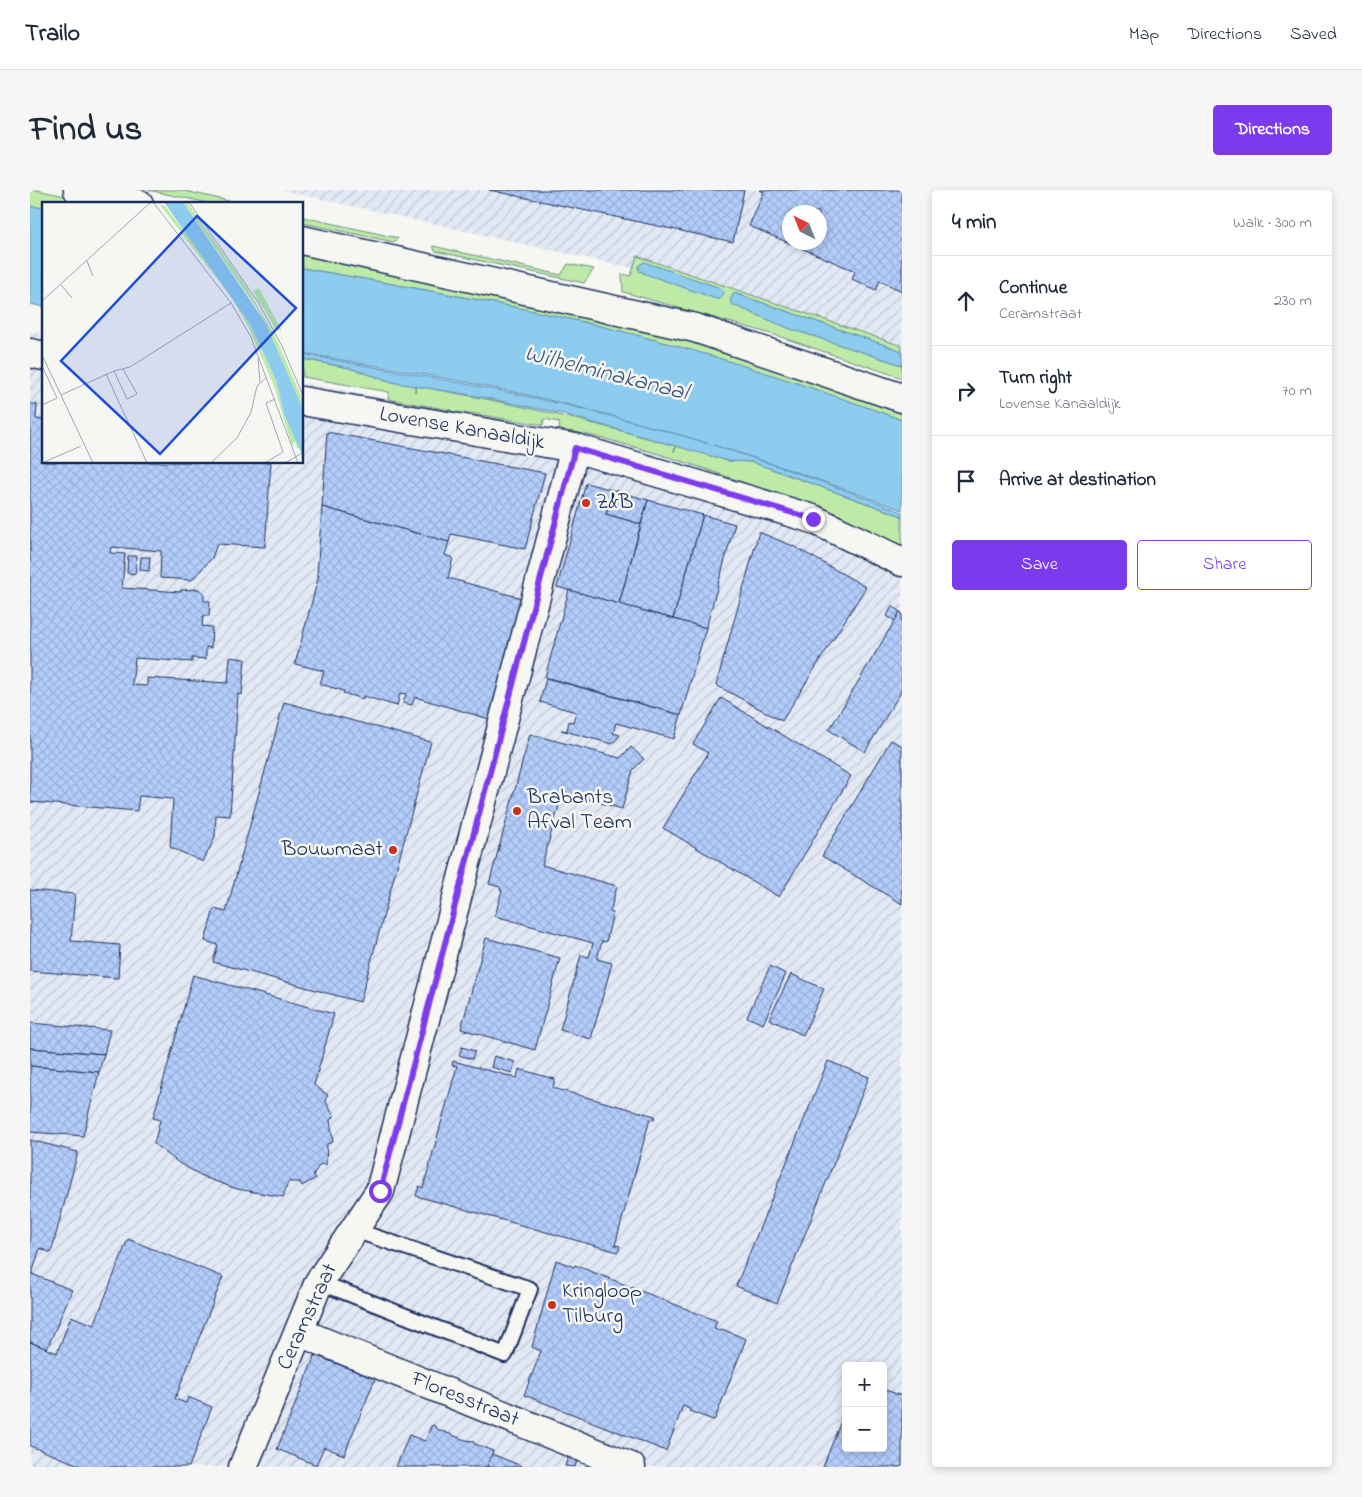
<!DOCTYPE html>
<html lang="en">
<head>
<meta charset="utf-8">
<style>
  body { margin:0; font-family:"Indie Flower",sans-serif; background:#f6f6f7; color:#1f2937 }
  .controls { position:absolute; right:15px; bottom:15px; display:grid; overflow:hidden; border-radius:5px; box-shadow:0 2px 8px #0003 }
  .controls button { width:45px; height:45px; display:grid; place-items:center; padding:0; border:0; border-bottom:1px solid #e0e1e3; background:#fff; color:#1f2937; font:25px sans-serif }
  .compass { position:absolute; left:752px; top:15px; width:45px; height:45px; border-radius:50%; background:#fff; box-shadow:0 2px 8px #0003; rotate:317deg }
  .stop { position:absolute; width:15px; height:15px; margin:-11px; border:4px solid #7c3aed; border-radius:50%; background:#fff }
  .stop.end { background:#7c3aed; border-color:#fff; box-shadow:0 1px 5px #0008 }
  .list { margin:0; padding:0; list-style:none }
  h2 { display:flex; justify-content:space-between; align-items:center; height:65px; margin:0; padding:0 20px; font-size:21px }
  h2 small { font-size:16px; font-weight:400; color:#747a83 }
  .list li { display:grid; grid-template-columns:32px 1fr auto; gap:15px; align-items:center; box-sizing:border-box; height:90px; padding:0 20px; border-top:1px solid #e0e1e3 }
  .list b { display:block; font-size:19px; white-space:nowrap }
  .list p { margin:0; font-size:16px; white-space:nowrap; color:#747a83 }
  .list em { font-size:16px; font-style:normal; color:#747a83 }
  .actions { display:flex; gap:10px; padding:15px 20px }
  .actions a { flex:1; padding:11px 0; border:1px solid #7c3aed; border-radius:5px; text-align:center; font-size:18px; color:#7c3aed }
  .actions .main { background:#7c3aed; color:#fff }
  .icon { flex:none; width:28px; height:28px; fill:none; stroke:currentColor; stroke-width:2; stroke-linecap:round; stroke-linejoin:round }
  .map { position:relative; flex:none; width:872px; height:1277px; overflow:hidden; border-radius:5px }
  header { display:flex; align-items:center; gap:30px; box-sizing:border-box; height:70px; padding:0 25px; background:#fff; border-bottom:1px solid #e0e1e3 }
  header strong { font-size:24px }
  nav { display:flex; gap:28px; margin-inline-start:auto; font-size:18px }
  .intro { display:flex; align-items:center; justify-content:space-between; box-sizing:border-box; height:120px; padding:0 30px }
  h1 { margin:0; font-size:35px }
  .button { padding:12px 22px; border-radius:5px; background:#7c3aed; color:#fff; font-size:18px; font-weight:700 }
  main { display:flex; gap:30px; padding:0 30px }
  aside { flex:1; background:#fff; border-radius:5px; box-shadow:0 2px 8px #0003 }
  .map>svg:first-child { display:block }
</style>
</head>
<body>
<header>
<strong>Trailo</strong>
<nav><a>Map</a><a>Directions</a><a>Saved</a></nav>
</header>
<div class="intro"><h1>Find us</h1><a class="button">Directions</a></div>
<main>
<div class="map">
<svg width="872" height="1277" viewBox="0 0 872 1277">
  <defs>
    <pattern id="industrial-furrows" width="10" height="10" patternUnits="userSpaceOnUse" patternTransform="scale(1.25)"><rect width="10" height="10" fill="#e2e9f4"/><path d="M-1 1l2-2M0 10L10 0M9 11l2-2" fill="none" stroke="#c1c8d4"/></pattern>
    <pattern id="building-cross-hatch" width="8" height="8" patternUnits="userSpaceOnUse" patternTransform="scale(1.25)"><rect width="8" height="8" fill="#b3ccfa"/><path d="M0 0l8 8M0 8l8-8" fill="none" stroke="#99b0d9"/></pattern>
  </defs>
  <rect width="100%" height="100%" fill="#f6f6f2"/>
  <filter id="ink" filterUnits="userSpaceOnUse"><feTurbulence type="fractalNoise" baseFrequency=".02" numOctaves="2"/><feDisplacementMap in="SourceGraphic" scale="10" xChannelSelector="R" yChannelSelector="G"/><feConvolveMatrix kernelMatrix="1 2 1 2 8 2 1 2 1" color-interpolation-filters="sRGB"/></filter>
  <g filter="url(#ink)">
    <g fill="url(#industrial-furrows)" fill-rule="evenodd">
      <path d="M250,0H872V180L674,94ZM759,22H789V52H759Z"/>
      <path d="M0,142L14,144V272H272L273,193L696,273L872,346V1277H0ZM816,1176H853V1258H816Z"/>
    </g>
    <g fill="#beeaa7" stroke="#6c8c82" fill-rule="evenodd">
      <polygon points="0,0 7,0 72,14 14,14 14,18 0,16"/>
      <polygon points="118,0 151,0 212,14 183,14"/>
      <polygon points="273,27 368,48 364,52 273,33"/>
      <path d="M272,56L542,114L872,213V230C763,191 653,154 540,129C451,109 362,94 273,78Z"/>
      <polygon points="403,56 531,85 538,74 564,79 554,93 405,61"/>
      <path d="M607,66L872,156V161L707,104L758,138L872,175V188L745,145L593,102L592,84L601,86ZM608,76L694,102L690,109L609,81Z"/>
      <path d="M272,169L319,178L366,193L385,195V202L386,196C474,211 560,231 645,256L644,262L647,255L698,271L722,272L872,326V355C764,311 656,266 541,241L540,246L530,244L529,232L514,229L513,235L434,222L433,227L421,225V220L358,209L359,202L273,187Z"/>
    </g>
    <g fill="#8dccee" stroke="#5f8db4">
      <polygon points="0,16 14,18 14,117 0,114"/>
      <polygon points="614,72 688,97 694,102 690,109 686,109 613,83 608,76"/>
      <path d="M272,78C362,94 451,109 540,129C653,154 763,190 872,230V320C763,279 653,243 540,215C452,193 362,179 273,163Z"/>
      <polygon points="704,103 872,161 872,175 758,138 703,115 700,110"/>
      <path d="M273,164C362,181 452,195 540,216C653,242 764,280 872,322V326L722,272L698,271L533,224L452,207L366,193L319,178L273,169Z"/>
    </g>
    <g fill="url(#building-cross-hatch)" stroke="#1b2f5e" fill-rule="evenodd">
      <polygon points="459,0 714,0 703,52"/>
      <path d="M729,0H872V101L850,91L846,100L822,89L825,81L719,36L734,2ZM759,22H789V52H759Z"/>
      <polygon points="0,214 7,214 6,229 14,230 14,272 241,272 235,357 187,354 182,368 162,390 130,388 131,361 81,357 80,363 95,364 92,398 151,402 151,400 169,399 174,403 174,411 180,411 179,426 173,426 172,436 182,437 181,458 176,457 176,469 162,468 162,472 105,468 102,495 117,496 117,488 198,493 200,467 215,469 212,505 208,504 200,626 186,625 185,647 173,672 140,657 143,609 109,606 107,621 0,612"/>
      <polygon points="297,242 515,283 495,359 421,344 419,352 292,317"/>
      <polygon points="556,293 583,300 576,324 611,334 589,414 527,397"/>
      <polygon points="583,300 618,310 611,334 576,324"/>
      <polygon points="618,310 673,325 643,429 589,414"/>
      <polygon points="292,317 419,352 415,365 423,368 418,388 495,409 462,530 385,507 382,515 373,513 376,504 370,503 367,516 333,506 333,509 313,503 314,501 290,494 294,481 265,474 289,385 287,385"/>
      <polygon points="673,325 705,334 676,438 643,429"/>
      <polygon points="729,342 765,357 836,397 752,531 686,495"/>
      <polygon points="98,366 107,366 105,384 97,383"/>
      <polygon points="111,367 120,367 119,381 110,380"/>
      <polygon points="539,400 676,438 651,525 515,487"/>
      <polygon points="862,416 870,422 865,431 857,426"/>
      <polygon points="870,422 872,423 872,500 835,562 799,540"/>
      <polygon points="516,488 651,525 644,549 586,533 583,543 590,545 582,554 531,540 537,541 539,531 543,532 546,522 510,512"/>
      <polygon points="691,508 821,586 749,707 633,638 678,563 663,554"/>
      <polygon points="254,512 401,552 330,812 183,772 188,755 175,751 184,719 196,722"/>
      <polygon points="500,544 590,568 601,557 614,569 603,580 592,619 533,602 512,675 587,696 580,722 583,723 576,752 572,751 567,769 582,773 561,849 530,840 551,765 559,767 563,753 465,726 472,700 470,700 470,697 459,694"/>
      <polygon points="861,550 872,556 872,714 792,666"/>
      <polygon points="0,700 45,704 41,751 90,755 88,788 0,781"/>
      <polygon points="456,748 530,768 505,860 431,839"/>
      <polygon points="740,776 756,784 733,834 717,827"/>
      <polygon points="761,784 794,799 773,845 739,829"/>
      <polygon points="163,785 304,824 284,895 298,905 295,910 304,926 300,930 303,952 297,954 296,975 290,974 283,985 286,988 272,996 270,992 258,992 253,1007 207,999 176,988 149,973 124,954 130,930 123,928"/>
      <polygon points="0,833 80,840 74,864 0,858"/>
      <polygon points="432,857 445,861 442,869 429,865"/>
      <polygon points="0,858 74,864 69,882 0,876"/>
      <polygon points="464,866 485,872 482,883 461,877"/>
      <polygon points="423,871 487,888 489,879 517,887 525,889 523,898 625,926 624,930 620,929 585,1055 590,1056 588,1062 386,1006 389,996 393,998 427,876 422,875"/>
      <polygon points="798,871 839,887 747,1113 706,1096"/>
      <polygon points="0,876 69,882 53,946 0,942"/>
      <polygon points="0,950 48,962 21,1063 10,1058 2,1084 42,1100 17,1159 0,1152"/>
      <polygon points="98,1049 193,1087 145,1209 156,1213 158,1207 182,1217 159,1277 54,1277 0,1256 0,1152 27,1163 41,1126 64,1135"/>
      <polygon points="526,1070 544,1077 545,1075 687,1131 684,1139 691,1141 692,1139 716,1149 685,1229 683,1230 659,1221 660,1219 653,1216 636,1261 494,1205 511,1161 502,1157"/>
      <polygon points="285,1165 345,1189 314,1265 294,1257 286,1275 247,1259"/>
      <polygon points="853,1199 872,1206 872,1277 793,1277 816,1218 816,1258 853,1258"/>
      <polygon points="404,1235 407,1239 435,1250 443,1251 445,1254 463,1261 457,1277 366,1277 379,1245 395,1251 401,1236"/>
      <polygon points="462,1264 494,1277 457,1277"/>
      <polygon points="539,1264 548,1267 545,1277 535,1276"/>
    </g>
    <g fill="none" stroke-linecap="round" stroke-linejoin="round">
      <g stroke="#1b2f5e" stroke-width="18">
        <polyline id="lane" points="289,1092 475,1165 500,1099 324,1040"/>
      </g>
      <g stroke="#1b2f5e" stroke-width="31">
        <g id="street">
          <polyline points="48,0 109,14"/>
          <polyline points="272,50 665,138 872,208"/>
          <polyline points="0,163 14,166"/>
          <polyline points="272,211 545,258 783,329 872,372"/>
          <polyline points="269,1142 601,1277"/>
          <polyline points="213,1277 289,1092 350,1001 545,258"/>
        </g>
      </g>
      <use href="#lane" stroke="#f6f6f2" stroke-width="14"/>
      <use href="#street" stroke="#f6f6f2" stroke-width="28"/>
    </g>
  </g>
  <g fill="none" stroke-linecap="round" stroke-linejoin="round" filter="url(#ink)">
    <polyline stroke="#7c3aed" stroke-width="6" points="350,1001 545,258 783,329"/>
  </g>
  <g fill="#c8321e" stroke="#f6f6f2" stroke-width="2">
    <circle cx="556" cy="313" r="5"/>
    <circle cx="487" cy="621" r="5"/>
    <circle cx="363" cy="660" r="5"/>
    <circle cx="522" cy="1115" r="5"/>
  </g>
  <g text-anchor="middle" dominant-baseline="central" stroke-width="5" stroke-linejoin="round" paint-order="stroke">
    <g font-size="22" fill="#1b2f5e" stroke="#f6f6f2">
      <text transform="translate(432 239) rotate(10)">Lovense Kanaaldijk</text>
      <text transform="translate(278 1127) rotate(-65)">Ceramstraat</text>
      <text transform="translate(435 1210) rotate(22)">Floresstraat</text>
    </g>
    <g font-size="22" fill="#1b2f5e" stroke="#f6f6f2" text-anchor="start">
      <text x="566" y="313">Z&amp;B</text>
      <text x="497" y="608">Brabants<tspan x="497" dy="25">Afval Team</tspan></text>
      <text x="353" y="660" text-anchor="end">Bouwmaat</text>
      <text x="532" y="1102">Kringloop<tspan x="532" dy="25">Tilburg</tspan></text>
    </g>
    <g font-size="24" font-style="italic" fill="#385682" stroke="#f6f6f2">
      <text transform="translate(576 184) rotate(14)">Wilhelminakanaal</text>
    </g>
  </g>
  <g transform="translate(12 12)">
    <rect width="261" height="261" fill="#f6f6f2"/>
    <path d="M120,0L172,68L208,122L234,178L242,212L258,247L251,244L255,245L253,240L250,244L232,184L206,124L190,96L118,3L123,4ZM141,0H145L204,84L234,136L261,199V207L216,108ZM217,86L240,129L234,128L211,89Z" fill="#beeaa7"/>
    <path d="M122,0H141L224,122L261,207V255L242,212L234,178L208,122Z" fill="#8dccee"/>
    <path fill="none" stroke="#9ea6b7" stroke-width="1" d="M111,0L189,101L209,135L256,261M147,0L216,100L240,144L262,196M45,59L51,74M19,83L30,96M0,99L109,0M0,153L51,261M216,156L218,180M0,164L15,196M72,169L85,197L95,192L81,167M64,172L105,261M19,193L72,169L88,165L189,101M0,203L15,196M0,261L39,244M169,261L195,236L209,210L215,184L225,175M223,261L241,250L224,201L233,197M243,261L262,250"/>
    <path fill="#1d4ed8" fill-opacity="0.15" stroke="#1d4ed8" stroke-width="2.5" d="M155,14L254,106L118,252L19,159Z"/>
    <rect width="261" height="261" fill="none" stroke="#1b2f5e" stroke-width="2.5"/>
  </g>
</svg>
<div class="controls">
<button>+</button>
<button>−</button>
</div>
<svg class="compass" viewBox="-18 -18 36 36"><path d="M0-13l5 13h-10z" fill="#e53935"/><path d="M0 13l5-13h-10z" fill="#747a83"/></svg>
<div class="stop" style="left:350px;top:1001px"></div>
<div class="stop end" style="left:783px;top:329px"></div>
</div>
<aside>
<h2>4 min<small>Walk · 300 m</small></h2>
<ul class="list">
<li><svg class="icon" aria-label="ahead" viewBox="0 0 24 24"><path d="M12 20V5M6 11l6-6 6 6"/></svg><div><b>Continue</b><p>Ceramstraat</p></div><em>230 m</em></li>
<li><svg class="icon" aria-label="right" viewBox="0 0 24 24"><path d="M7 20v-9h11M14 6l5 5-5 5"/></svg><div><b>Turn right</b><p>Lovense Kanaaldijk</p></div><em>70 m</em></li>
<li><svg class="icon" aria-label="arrive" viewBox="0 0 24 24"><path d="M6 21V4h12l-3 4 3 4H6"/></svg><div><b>Arrive at destination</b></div></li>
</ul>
<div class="actions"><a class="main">Save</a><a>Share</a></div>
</aside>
</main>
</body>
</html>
